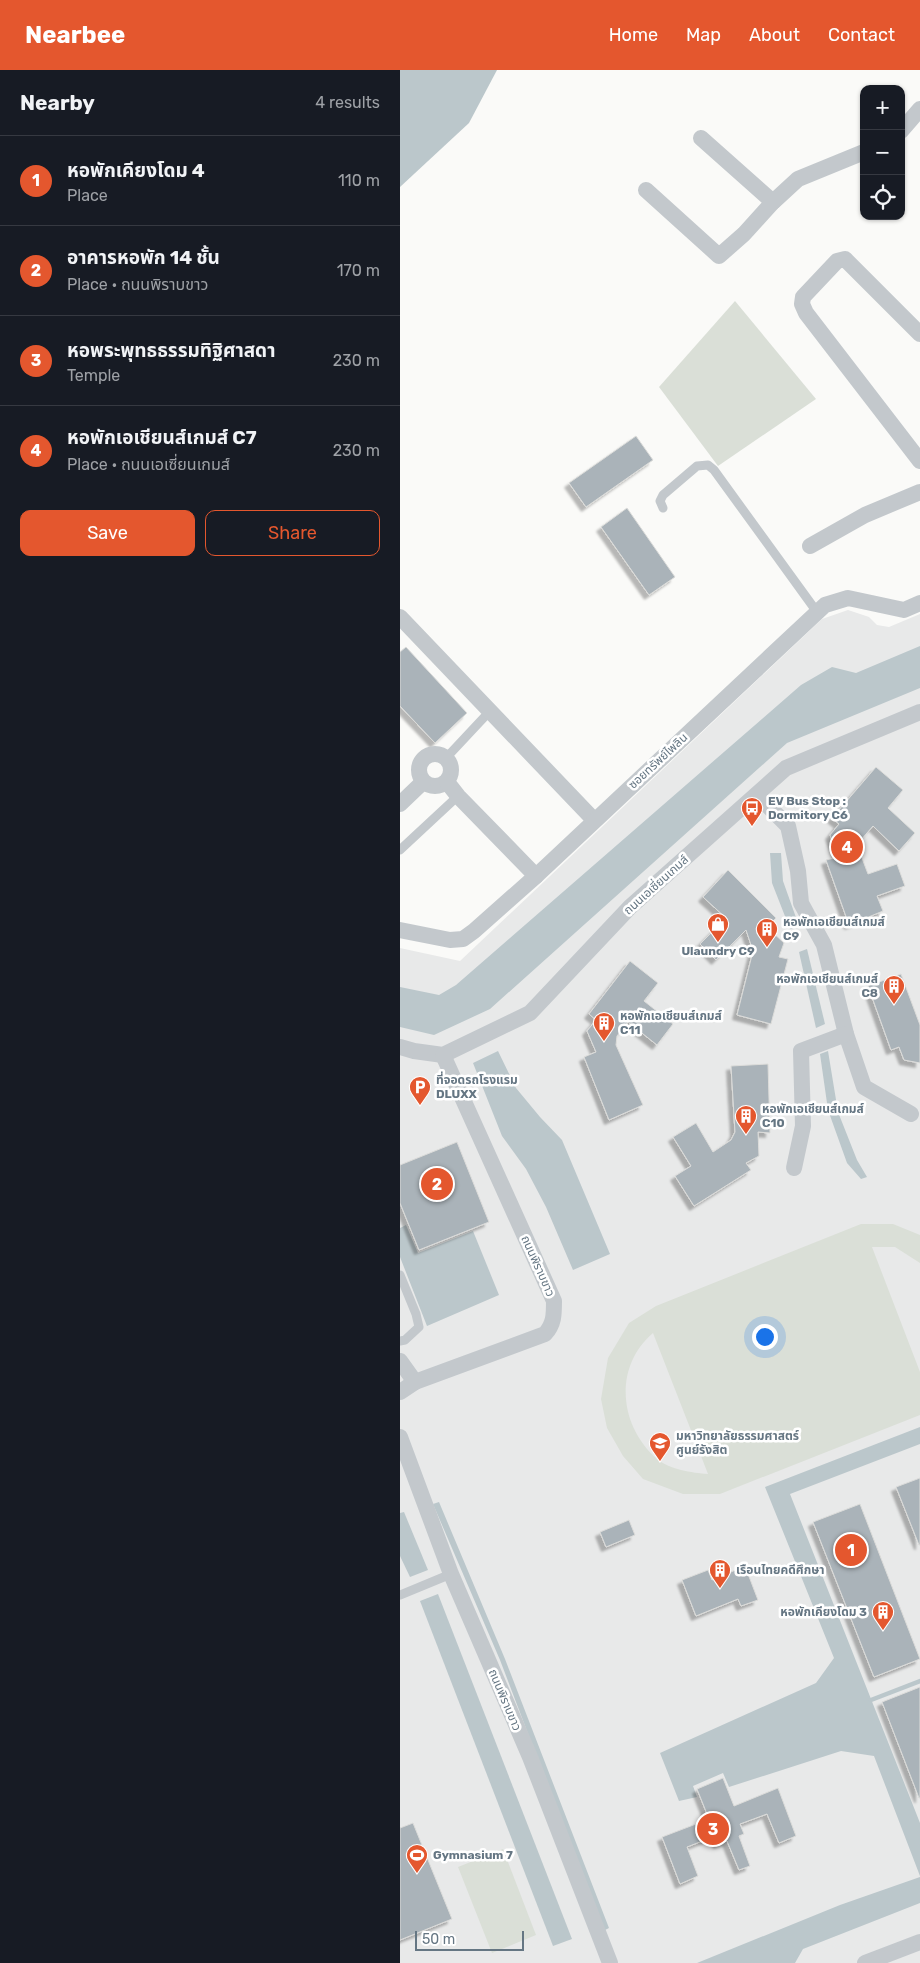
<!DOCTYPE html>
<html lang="en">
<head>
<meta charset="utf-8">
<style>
  body { margin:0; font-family:Rubik,"Noto Sans Thai",sans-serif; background:#20242c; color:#f1f3f6 }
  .controls { position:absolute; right:15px; top:15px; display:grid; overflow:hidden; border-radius:10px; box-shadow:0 1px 4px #0004 }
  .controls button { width:45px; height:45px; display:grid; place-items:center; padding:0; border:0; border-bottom:1px solid #363941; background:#171b24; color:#f1f3f6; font:25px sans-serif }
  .scale { position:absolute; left:15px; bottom:12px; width:109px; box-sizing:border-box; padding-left:5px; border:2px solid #657683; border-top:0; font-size:14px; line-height:18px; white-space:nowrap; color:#657683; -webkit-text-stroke:4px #fff; paint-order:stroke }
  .you { position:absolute; left:364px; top:1266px; width:18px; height:18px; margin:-12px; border:4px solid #fff; border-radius:50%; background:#1a73e8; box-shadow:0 0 0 8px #1a73e833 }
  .badge { display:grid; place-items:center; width:32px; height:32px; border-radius:50%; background:#e4572e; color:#fff; font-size:16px; font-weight:700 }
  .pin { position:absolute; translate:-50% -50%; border:2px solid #fff; box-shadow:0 1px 5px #0006 }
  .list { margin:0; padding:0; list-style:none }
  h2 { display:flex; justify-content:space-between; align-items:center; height:65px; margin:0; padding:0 20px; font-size:21px }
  h2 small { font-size:16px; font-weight:400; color:#9ea1a6 }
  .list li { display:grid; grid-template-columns:32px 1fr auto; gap:15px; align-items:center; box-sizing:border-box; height:90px; padding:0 20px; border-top:1px solid #363941 }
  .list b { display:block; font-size:19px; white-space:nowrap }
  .list p { margin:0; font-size:16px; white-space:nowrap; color:#9ea1a6 }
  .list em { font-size:16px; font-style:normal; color:#9ea1a6 }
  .actions { display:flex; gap:10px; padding:15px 20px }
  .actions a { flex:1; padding:11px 0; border:1px solid #e4572e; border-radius:10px; text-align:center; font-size:18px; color:#e4572e }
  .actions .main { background:#e4572e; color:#fff }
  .icon { flex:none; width:28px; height:28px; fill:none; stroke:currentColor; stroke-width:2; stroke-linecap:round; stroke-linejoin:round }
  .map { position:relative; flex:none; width:520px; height:1893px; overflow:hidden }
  header { display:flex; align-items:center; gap:30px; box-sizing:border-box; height:70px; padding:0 25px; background:#e4572e; color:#fff }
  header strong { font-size:24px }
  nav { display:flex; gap:28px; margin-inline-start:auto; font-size:18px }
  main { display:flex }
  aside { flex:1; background:#171b24 }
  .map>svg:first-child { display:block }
</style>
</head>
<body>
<header>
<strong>Nearbee</strong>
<nav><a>Home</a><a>Map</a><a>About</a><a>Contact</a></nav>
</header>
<main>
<aside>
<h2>Nearby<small>4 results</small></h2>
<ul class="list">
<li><span class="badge">1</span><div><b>หอพักเคียงโดม 4</b><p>Place</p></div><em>110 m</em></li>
<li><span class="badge">2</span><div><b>อาคารหอพัก 14 ชั้น</b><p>Place · ถนนพิราบขาว</p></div><em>170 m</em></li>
<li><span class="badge">3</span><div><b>หอพระพุทธธรรมทิฐิศาสดา</b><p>Temple</p></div><em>230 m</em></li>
<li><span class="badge">4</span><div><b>หอพักเอเชียนส์เกมส์ C7</b><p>Place · ถนนเอเซี่ยนเกมส์</p></div><em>230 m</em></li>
</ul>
<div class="actions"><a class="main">Save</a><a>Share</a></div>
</aside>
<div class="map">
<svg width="520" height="1893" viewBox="0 0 520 1893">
  <defs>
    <filter id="shadow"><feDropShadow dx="-4.5" dy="4.5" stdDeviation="1" flood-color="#0004"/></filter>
  </defs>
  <rect width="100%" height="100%" fill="#fafaf8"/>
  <polygon fill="#e8e9e9" points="448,540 469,547 477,555 489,557 520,544 520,1893 0,1893 0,878 60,891 422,549"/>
  <g fill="#dadfd7" fill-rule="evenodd">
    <polygon points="335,231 416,329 318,396 259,317"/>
    <path d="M461,1154H493L520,1165V1193L495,1177H472L520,1302V1345L320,1424H283L243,1409L223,1386L207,1358L201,1329L208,1288L229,1253L256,1236ZM253,1263L308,1404C292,1403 269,1399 257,1389C218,1355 214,1296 253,1263Z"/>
    <polygon points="103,1779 136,1865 92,1883 58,1797"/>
  </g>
  <g fill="#bbc7cb">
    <polygon points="0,0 97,0 69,53 0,117"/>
    <polygon points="520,576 520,618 387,673 90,939 34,965 0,957 0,917 39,925 56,915 401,615 432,597 456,603"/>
    <polygon points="370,783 381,783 383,811 399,856 390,859 372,813"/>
    <polygon points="407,879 425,954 416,958 399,882"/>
    <polygon points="98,981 116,1018 140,1047 162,1070 210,1184 173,1200 146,1137 126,1099 102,1066 73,993"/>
    <polygon points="428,981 438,1042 457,1090 467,1107 461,1109 447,1093 428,1040 420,984"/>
    <polygon points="6,1155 18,1183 73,1161 99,1225 27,1256 0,1187 0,1158"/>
    <polygon points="520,1357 520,1374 390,1424 520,1753 520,1806 474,1686 441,1681 329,1717 323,1703 293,1716 297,1727 279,1731 260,1683 416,1613 434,1588 365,1417"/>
    <polygon points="39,1432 105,1589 209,1858 203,1861 100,1590 33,1434"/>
    <polygon points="4,1442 28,1500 10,1507 0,1486 0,1443"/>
    <polygon points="38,1524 172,1869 153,1876 20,1531"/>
    <polygon points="520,1807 520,1833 403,1879 395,1893 297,1893 440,1835"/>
  </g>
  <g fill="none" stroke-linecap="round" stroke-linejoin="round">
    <polyline stroke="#bbc7cb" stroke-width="4.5" points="471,1630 520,1611"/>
  </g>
  <g fill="#aab3b9" stroke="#dcdcda" filter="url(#shadow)">
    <polygon points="236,366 253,390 186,437 169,413"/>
    <polygon points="227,438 275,507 249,525 201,457"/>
    <polygon points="6,577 67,643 35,673 0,636 0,582"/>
    <polygon points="476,697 503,720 488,738 515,763 499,781 473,756 460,771 459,780 468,804 497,794 505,816 477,826 483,841 449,855 426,790 438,787 430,765 439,754 432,748"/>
    <polygon points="328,800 376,848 367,857 384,873 379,887 388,889 371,954 337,945 353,881 346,860 316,890 300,874 326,848 303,827"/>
    <polygon points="230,891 258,913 244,931 273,954 257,975 228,952 217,966 216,975 243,1035 209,1050 184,987 196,982 187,961 196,950 189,944"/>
    <polygon points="501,904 520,955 520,993 504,990 499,977 491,980 468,916"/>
    <polygon points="368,994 370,1063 358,1062 359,1086 346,1093 351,1100 294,1136 275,1106 291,1096 273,1067 296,1053 313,1082 331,1070 335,1062 331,996"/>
    <polygon points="57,1072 89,1152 19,1180 0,1133 0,1095"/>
    <polygon points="520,1408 520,1475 519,1475 496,1417"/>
    <polygon points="460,1434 520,1589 474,1607 413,1452"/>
    <polygon points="229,1450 235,1465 206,1477 200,1462"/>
    <polygon points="345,1496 358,1530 341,1536 338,1529 296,1546 282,1510 308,1500 312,1510"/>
    <polygon points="520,1617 520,1728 519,1728 482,1632"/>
    <polygon points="323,1708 334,1736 378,1718 396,1766 379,1773 367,1744 340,1754 344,1764 339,1766 350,1796 339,1800 327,1771 318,1774 315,1766 287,1777 298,1806 280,1814 262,1767 309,1749 297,1719"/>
    <polygon points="13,1753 52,1849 0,1870 0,1758"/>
  </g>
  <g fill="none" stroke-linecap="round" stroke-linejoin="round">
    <g stroke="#c3c8cc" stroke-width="9">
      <polyline points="263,438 260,431 263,425 297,396 308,395 314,400 417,542"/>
      <polyline points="46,688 90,641"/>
      <polyline points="0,780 58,726"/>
      <polyline points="0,1205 16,1244 19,1257 5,1270 0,1271"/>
      <polyline points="0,1525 51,1504"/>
    </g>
    <g stroke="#c3c8cc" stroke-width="16">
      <polyline points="501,61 520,39"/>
      <polyline points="301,68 373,132"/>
      <polyline points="246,120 319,186 344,164 373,132 398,109 464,82"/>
      <polyline points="520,264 445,189 437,191 403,227 402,234 406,243 520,391"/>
      <polyline points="410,476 465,445 520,422"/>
      <polyline points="0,547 194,750"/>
      <circle cx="35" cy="700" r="16"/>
      <polyline points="47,712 58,726 136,806"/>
      <polyline points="357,725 388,756 398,801 401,833 424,875 446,964 464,1017 511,1044"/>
      <polyline points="0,734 23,712"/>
      <polyline points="0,860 50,870 63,869 74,861 136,806 425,535 448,528 504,540 520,533"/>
      <polyline points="0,977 14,981 43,985 130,943 230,837 386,698 520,642"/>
      <polyline points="394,1098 403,1056 401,981 446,964"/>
      <polyline points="0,1291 15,1312"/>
      <path d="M0,1322L15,1312L145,1264C154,1254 154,1245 154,1231L43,985"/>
      <polyline points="0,1367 51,1504 130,1687 210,1893"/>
      <polyline points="465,1893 520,1872"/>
    </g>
  </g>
  <defs>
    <g id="bus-pin" transform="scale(1.125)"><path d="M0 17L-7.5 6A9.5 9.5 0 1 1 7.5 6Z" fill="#e4572e" stroke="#fff"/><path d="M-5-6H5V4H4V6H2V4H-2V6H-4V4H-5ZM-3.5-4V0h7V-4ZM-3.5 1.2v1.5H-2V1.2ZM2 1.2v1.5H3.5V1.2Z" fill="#fff"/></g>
    <g id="shop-pin" transform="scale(1.125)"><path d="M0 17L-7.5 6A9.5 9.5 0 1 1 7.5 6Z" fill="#e4572e" stroke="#fff"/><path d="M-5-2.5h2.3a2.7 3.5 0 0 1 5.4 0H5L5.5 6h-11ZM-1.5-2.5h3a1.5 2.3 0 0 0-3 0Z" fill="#fff"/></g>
    <g id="building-pin" transform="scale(1.125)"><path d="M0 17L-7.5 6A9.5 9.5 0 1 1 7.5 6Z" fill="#e4572e" stroke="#fff"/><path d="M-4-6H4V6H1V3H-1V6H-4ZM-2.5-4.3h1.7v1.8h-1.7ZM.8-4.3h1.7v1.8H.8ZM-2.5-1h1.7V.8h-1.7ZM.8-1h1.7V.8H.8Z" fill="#fff"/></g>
    <g id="parking-pin" transform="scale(1.125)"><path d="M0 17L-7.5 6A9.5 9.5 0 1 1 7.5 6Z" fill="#e4572e" stroke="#fff"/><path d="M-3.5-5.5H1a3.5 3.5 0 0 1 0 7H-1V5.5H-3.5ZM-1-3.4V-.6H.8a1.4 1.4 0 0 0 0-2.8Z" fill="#fff"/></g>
    <g id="university-pin" transform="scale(1.125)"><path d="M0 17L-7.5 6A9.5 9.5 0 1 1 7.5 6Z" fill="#e4572e" stroke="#fff"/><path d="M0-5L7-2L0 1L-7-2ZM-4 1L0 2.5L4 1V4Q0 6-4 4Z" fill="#fff"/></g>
    <g id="stadium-pin" transform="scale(1.125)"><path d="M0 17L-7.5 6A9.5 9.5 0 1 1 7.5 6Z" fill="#e4572e" stroke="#fff"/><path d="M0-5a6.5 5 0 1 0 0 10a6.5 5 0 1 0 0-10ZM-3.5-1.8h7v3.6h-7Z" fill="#fff"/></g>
  </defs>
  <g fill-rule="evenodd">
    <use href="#bus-pin" x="352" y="738"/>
    <use href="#shop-pin" x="318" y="854"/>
    <use href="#building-pin" x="367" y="859"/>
    <use href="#building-pin" x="494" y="916"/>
    <use href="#building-pin" x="204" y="953"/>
    <use href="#parking-pin" x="20" y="1017"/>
    <use href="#building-pin" x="346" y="1046"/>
    <use href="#university-pin" x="260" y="1373"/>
    <use href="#building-pin" x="320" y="1500"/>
    <use href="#building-pin" x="483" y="1542"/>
    <use href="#stadium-pin" x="17" y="1785"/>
  </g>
  <g text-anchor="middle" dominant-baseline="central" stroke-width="5" stroke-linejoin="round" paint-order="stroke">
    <g font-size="12" fill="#657683" stroke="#fff">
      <text transform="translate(258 691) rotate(-43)">ซอยทรัพย์ไพลิน</text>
      <text transform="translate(256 815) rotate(-42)">ถนนเอเซี่ยนเกมส์</text>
      <text transform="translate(138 1196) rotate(66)">ถนนพิราบขาว</text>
      <text transform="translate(105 1630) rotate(67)">ถนนพิราบขาว</text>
    </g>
    <g font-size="12" font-weight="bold" fill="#657683" stroke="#fff" text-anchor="start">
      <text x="368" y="731">EV Bus Stop :<tspan x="368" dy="14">Dormitory C6</tspan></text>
      <text x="383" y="852">หอพักเอเชียนส์เกมส์<tspan x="383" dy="14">C9</tspan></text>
      <text x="318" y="881" text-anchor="middle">Ulaundry C9</text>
      <text x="478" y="909" text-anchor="end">หอพักเอเชียนส์เกมส์<tspan x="478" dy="14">C8</tspan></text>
      <text x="220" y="946">หอพักเอเชียนส์เกมส์<tspan x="220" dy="14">C11</tspan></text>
      <text x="36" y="1010">ที่จอดรถโรงแรม<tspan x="36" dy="14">DLUXX</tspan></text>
      <text x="362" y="1039">หอพักเอเชียนส์เกมส์<tspan x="362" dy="14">C10</tspan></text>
      <text x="276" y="1366">มหาวิทยาลัยธรรมศาสตร์<tspan x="276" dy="14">ศูนย์รังสิต</tspan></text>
      <text x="336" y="1500">เรือนไทยคดีศึกษา</text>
      <text x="467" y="1542" text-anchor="end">หอพักเคียงโดม 3</text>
      <text x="33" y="1785">Gymnasium 7</text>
    </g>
  </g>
</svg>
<div class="controls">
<button>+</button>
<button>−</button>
<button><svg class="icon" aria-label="locate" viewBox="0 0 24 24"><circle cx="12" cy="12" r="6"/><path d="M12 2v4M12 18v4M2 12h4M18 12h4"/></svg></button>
</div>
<div class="scale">50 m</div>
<div class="you"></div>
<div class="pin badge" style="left:451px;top:1480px">1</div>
<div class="pin badge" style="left:37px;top:1114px">2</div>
<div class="pin badge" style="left:313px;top:1759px">3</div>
<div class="pin badge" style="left:447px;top:777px">4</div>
</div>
</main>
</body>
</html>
